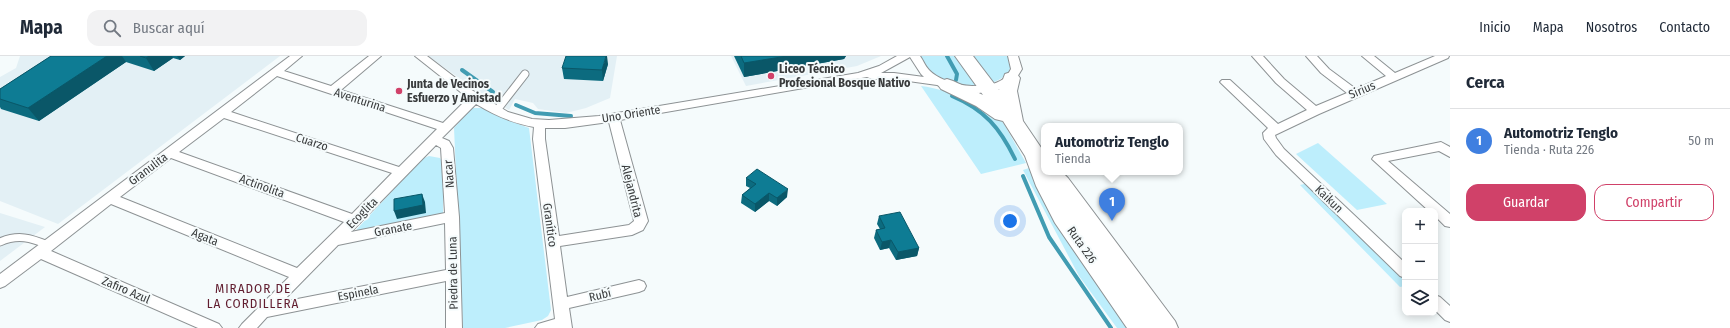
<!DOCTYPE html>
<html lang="es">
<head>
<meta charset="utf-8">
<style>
  body { margin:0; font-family:"Fira Sans Condensed",sans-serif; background:#f2f2f3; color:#1f2937 }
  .controls { position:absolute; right:12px; bottom:12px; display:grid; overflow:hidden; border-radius:8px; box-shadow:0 2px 10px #0003 }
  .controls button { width:36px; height:36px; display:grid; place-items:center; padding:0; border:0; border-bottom:1px solid #e0e1e3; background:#fff; color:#1f2937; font:20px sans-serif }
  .you { position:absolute; left:1010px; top:165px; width:14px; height:14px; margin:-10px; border:3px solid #fff; border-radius:50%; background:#1a73e8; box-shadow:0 0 0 6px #1a73e833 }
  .badge { display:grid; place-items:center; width:26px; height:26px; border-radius:50%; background:#d04169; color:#fff; font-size:13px; font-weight:700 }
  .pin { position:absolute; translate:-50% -33px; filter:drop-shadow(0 1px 2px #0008) }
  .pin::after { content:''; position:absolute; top:21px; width:14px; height:12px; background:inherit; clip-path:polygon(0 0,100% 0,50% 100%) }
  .popup { position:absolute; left:1041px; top:67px; width:142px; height:52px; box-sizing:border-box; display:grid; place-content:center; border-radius:8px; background:#fff; filter:drop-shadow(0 1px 3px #0005); font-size:13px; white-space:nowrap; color:#747a83 }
  .popup b { font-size:15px; color:#1f2937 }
  .popup::after { content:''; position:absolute; left:50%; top:100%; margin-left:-8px; border:8px solid transparent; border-top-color:#fff }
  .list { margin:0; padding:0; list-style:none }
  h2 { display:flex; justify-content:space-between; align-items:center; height:52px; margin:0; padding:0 16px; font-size:17px }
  h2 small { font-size:13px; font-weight:400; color:#747a83 }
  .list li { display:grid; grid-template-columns:26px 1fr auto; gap:12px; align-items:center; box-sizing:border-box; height:64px; padding:0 16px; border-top:1px solid #e0e1e3 }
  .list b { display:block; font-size:15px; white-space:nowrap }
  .list p { margin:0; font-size:13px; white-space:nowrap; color:#747a83 }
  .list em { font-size:13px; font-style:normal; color:#747a83 }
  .actions { display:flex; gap:8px; padding:12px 16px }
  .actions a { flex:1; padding:9px 0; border:1px solid #d04169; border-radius:12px; text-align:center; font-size:14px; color:#d04169 }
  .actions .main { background:#d04169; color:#fff }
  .icon { flex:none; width:22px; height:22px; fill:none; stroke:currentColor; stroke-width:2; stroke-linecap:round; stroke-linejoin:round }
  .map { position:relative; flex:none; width:1450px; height:272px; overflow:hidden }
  header { display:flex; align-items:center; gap:24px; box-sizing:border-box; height:56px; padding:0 20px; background:#fff; border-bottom:1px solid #e0e1e3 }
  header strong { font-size:19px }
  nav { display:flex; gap:22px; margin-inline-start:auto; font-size:14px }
  .search { width:280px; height:36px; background:#f2f2f3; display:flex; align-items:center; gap:10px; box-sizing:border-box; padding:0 14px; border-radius:12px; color:#747a83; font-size:15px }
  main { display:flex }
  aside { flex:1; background:#fff }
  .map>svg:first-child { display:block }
</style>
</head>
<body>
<header>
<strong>Mapa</strong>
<div class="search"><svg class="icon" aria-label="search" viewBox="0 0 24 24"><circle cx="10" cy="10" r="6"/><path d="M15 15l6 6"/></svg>Buscar aquí</div>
<nav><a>Inicio</a><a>Mapa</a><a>Nosotros</a><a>Contacto</a></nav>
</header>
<main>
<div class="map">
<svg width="1450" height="272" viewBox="0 0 1450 272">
  <rect width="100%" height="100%" fill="#f5fbfc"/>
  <g fill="#e3f0f5">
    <polygon points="20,0 280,0 58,168 0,145 0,21 16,12"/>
    <polygon points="428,0 617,0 610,42 586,52 566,57 538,53 533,47 515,43 509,54 476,34"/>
    <polygon points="731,0 881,0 857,10 746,30"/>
    <polygon points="0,157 45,171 0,205"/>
  </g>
  <g fill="#bdeefc">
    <path d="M920,0H955L976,30C962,31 934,25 925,12C922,9 921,4 920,0Z"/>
    <path d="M972,0H1008C1015,16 1005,21 992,27Z"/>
    <path d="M921,30C953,34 972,47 1000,63L1004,68L1026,107L981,118Z"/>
    <polygon points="473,52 482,52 502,62 529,72 551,254 548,260 542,264 505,272 463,272 454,72 469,55"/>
    <polygon points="1318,87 1387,148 1357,154 1296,98"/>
    <polygon points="429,100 440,102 443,108 443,158 356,175 357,173 422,103"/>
    <polygon points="1029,112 1044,142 1132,272 1117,272 1079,220 1023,114"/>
    <polygon points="1308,127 1405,218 1405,230 1400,231 1300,129"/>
  </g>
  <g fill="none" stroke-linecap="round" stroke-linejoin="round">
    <g stroke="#419cb2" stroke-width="4">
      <polyline points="947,0 957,18 956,24"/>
      <polyline points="462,14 493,36"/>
      <path d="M952,40C985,54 1000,72 1015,103"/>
      <polyline points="516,49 535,57 571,60"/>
      <polyline points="1023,120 1049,181 1111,272"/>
    </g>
    <g stroke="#8d9294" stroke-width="9">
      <g id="service">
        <polyline points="497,54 525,18"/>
        <path d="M0,186C18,178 31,182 48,189"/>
      </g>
    </g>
    <g stroke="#8d9294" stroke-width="2">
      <g id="minor">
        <path d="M290,0H302L284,15L331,30L369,0H381L341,34L443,67L468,42L415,0H427L470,33L508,56L532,63L549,64L599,60L858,17L879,10L897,0H920C923,4 925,10 929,14C944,30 988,37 1006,21C1008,19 1009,16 1011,13L1008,0H1018L1022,13L1014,26L1001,33L979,37L959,36L937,29L894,23H872L867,21L620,64L648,165L643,174L632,179L560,190L567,241L639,224L644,226L646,230L644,234L639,236L569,252L572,272H535L538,268L555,263L533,83L534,71C512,67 494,59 476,48L442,82L449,85L453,92L459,161L462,272H446V225L267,261L257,272H239L242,268L289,221L111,148L51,195L219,268L222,272H198L41,203L5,230L0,232V218ZM910,1L921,18L924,21L894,17H881ZM277,20L437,73L399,111L231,56ZM224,62L392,117L352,158L179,96ZM609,66L634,165L629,169L559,180L545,83V72H565ZM436,89L441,92L445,157L351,176ZM171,102L344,166L297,212L120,141ZM445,167L446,214L282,246L338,189Z"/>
        <polygon points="1252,0 1263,0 1284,23 1316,50 1347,37 1321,17 1306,0 1317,0 1329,13 1356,33 1386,20 1362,0 1374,0 1395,17 1435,0 1449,0 1448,2 1319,58 1275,79 1276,82 1284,93 1405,207 1405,222 1400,220 1276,99 1264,83 1263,77 1268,72 1222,28 1220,26 1222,24 1230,24 1278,68 1307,54 1276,27"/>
        <polygon points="1441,86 1450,91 1450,101 1439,95 1388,105 1450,158 1450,171 1445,170 1435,160 1435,155 1429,155 1372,103 1374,100 1378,99"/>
        <polygon points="1435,239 1440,241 1450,250 1450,266 1445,264 1435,254"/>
      </g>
    </g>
    <g stroke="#8d9294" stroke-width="2">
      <polygon id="primary" points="955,0 973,0 999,34 1005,18 1011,16 1017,18 1020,22 1017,35 1023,65 1044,96 1044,116 1062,116 1068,122 1175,265 1178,272 1127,272 1055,167 1036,130 1025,100 1003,65 995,63 976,50 941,33 938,29 941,25 947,23 953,25 983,39"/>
    </g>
    <use href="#service" stroke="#fff" stroke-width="7"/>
    <use href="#minor" fill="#fff" fill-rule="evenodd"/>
    <use href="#primary" fill="#fff" fill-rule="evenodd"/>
  </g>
  <g fill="#0c6b7f">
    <polygon points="51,0 185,0 180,4 173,2 154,15 126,6 39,65 1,53 0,51 0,33"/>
    <polygon points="734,0 846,0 844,3 744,21"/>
    <polygon points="608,8 603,25 564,23 562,12"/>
    <polygon points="746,122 787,141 777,150 769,145 755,156 741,147 742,139 750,132 746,130"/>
    <polygon points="879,160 919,192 917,200 896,204 889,192 880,194 874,182 876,174 880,173 877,168"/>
  </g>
  <g fill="#0a5768">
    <polygon points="107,0 122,0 126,6 39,65 28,52"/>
    <polygon points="149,0 172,0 173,2 154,15 146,2"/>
    <polygon points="177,0 185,0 180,4"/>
    <polygon points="606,0 607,0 608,8 603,25 602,14"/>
    <polygon points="787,0 846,0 844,3 744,21 744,7"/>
    <polygon points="788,133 787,141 777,150 777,142"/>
    <polygon points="769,137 769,145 755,156 755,148"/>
    <polygon points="422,138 425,146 426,157 397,163 394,155"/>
    <polygon points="891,184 889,192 880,194 882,186"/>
    <polygon points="919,192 917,200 896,204 898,196"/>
  </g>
  <g fill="#0e7c94" stroke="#0a5768">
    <polygon points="51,0 107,0 28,52 0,43 0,33"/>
    <polygon points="140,0 149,0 146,2"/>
    <polygon points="566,0 606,0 602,14 562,12"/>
    <polygon points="741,0 787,0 744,7"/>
    <polygon points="757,113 788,133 777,142 769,137 755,148 742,139 756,128 746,122"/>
    <polygon points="422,138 423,149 394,155 394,143"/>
    <polygon points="900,156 919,192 898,196 891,184 882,186 876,174 885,172 879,160"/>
  </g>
  <g fill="#d04169" stroke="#f5fbfc" stroke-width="1.5">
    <circle cx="771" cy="20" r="4"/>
    <circle cx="399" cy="35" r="4"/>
  </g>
  <g text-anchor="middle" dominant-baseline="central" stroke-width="4" stroke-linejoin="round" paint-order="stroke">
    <g font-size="12" font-weight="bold" fill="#393b3c" stroke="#f5fbfc" text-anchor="start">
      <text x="779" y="13">Liceo Técnico<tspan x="779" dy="14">Profesional Bosque Nativo</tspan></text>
      <text x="407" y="28">Junta de Vecinos<tspan x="407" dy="14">Esfuerzo y Amistad</tspan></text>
    </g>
    <g font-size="12" fill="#393b3c" stroke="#f5fbfc">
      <text transform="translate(1362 34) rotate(-23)">Sirius</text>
      <text transform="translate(360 44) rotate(18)">Aventurina</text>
      <text transform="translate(631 58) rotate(-9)">Uno Oriente</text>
      <text transform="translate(312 86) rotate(18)">Cuarzo</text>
      <text transform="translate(148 113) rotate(-37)">Granulita</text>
      <text transform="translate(449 118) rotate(-94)">Nacar</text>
      <text transform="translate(262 130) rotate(20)">Actinolita</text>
      <text transform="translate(632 135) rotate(76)">Alejandrita</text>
      <text transform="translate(1329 143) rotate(44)">Kaikun</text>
      <text transform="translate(362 157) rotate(-45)">Ecoglita</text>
      <text transform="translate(550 169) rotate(82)">Granítico</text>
      <text transform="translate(393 173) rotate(-11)">Granate</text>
      <text transform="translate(205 181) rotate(22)">Agata</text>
      <text transform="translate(1082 189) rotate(55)">Ruta 226</text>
      <text transform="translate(453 217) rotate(-91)">Piedra de Luna</text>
      <text transform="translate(126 234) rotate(23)">Zafiro Azul</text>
      <text transform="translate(358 237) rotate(-11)">Espinela</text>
      <text transform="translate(600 239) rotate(-13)">Rubí</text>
    </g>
    <g font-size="13" letter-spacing="1" fill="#611d2f" stroke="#f5fbfc">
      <text x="253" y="232">MIRADOR DE<tspan x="253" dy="15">LA CORDILLERA</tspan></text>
    </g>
  </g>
</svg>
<div class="controls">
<button>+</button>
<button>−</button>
<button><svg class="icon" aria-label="layers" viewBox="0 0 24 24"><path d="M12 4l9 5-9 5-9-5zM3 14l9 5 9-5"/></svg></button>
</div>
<div class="you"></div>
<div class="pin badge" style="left:1112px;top:165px;background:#3f7fe0">1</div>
<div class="popup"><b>Automotriz Tenglo</b>Tienda</div>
</div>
<aside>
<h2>Cerca<small></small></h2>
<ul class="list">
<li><span class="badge" style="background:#3f7fe0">1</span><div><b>Automotriz Tenglo</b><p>Tienda · Ruta 226</p></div><em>50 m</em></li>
</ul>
<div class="actions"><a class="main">Guardar</a><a>Compartir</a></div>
</aside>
</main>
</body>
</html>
